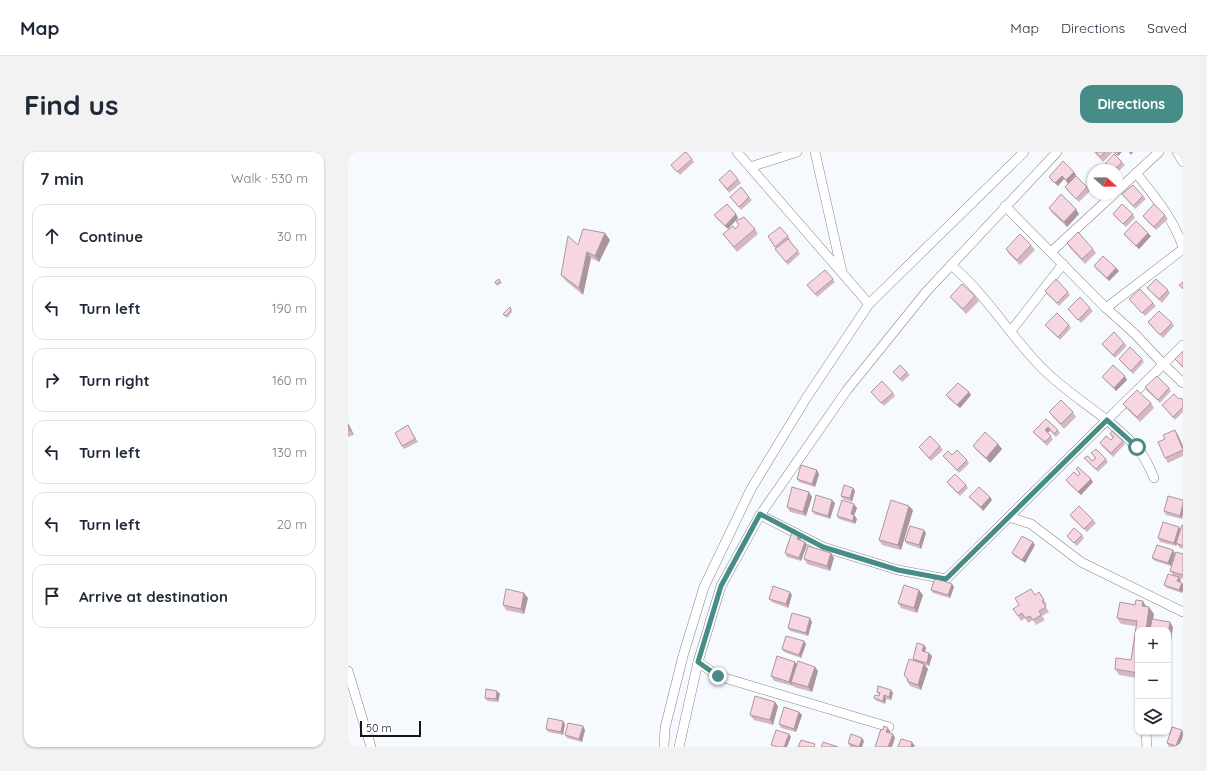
<!DOCTYPE html>
<html lang="en">
<head>
<meta charset="utf-8">
<style>
  body { margin:0; font-family:Quicksand,sans-serif; background:#f2f2f3; color:#1f2937 }
  .controls { position:absolute; right:12px; bottom:12px; display:grid; overflow:hidden; border-radius:8px; box-shadow:0 1px 3px #0004 }
  .controls button { width:36px; height:36px; display:grid; place-items:center; padding:0; border:0; border-bottom:1px solid #e0e1e3; background:#fff; color:#1f2937; font:20px sans-serif }
  .compass { position:absolute; left:739px; top:12px; width:36px; height:36px; border-radius:50%; background:#fff; box-shadow:0 1px 3px #0004; rotate:110deg }
  .scale { position:absolute; left:12px; bottom:10px; width:61px; box-sizing:border-box; padding-left:4px; border:2px solid #141517; border-top:0; font-size:11px; line-height:14px; white-space:nowrap; color:#141517; -webkit-text-stroke:3px #fff; paint-order:stroke }
  .stop { position:absolute; width:12px; height:12px; margin:-9px; border:3px solid #468d88; border-radius:50%; background:#fff }
  .stop.end { background:#468d88; border-color:#fff; box-shadow:0 1px 4px #0008 }
  .list { margin:0; padding:0; list-style:none }
  h2 { display:flex; justify-content:space-between; align-items:center; height:52px; margin:0; padding:0 16px; font-size:17px }
  h2 small { font-size:13px; font-weight:400; color:#747a83 }
  .list li { display:grid; grid-template-columns:26px 1fr auto; gap:12px; align-items:center; box-sizing:border-box; height:64px; margin:0 8px 8px; padding:0 8px; border:1px solid #e0e1e3; border-radius:12px }
  .list b { display:block; font-size:15px; white-space:nowrap }
  .list em { font-size:13px; font-style:normal; color:#747a83 }
  .icon { flex:none; width:22px; height:22px; fill:none; stroke:currentColor; stroke-width:2; stroke-linecap:round; stroke-linejoin:round }
  .map { position:relative; flex:none; width:835px; height:595px; overflow:hidden; border-radius:12px }
  header { display:flex; align-items:center; gap:24px; box-sizing:border-box; height:56px; padding:0 20px; background:#fff; border-bottom:1px solid #e0e1e3 }
  header strong { font-size:19px }
  nav { display:flex; gap:22px; margin-inline-start:auto; font-size:14px }
  .intro { display:flex; align-items:center; justify-content:space-between; box-sizing:border-box; height:96px; padding:0 24px }
  h1 { margin:0; font-size:28px }
  .button { padding:10px 18px; border-radius:12px; background:#468d88; color:#fff; font-size:14px; font-weight:700 }
  main { display:flex; gap:24px; padding:0 24px }
  aside { flex:1; background:#fff; border-radius:12px; box-shadow:0 1px 3px #0004 }
  .map>svg:first-child { display:block }
</style>
</head>
<body>
<header>
<strong>Map</strong>
<nav><a>Map</a><a>Directions</a><a>Saved</a></nav>
</header>
<div class="intro"><h1>Find us</h1><a class="button">Directions</a></div>
<main>
<aside>
<h2>7 min<small>Walk · 530 m</small></h2>
<ul class="list">
<li><svg class="icon" aria-label="ahead" viewBox="0 0 24 24"><path d="M12 20V5M6 11l6-6 6 6"/></svg><div><b>Continue</b></div><em>30 m</em></li>
<li><svg class="icon" aria-label="left" viewBox="0 0 24 24"><path d="M17 20v-9H6M10 6l-5 5 5 5"/></svg><div><b>Turn left</b></div><em>190 m</em></li>
<li><svg class="icon" aria-label="right" viewBox="0 0 24 24"><path d="M7 20v-9h11M14 6l5 5-5 5"/></svg><div><b>Turn right</b></div><em>160 m</em></li>
<li><svg class="icon" aria-label="left" viewBox="0 0 24 24"><path d="M17 20v-9H6M10 6l-5 5 5 5"/></svg><div><b>Turn left</b></div><em>130 m</em></li>
<li><svg class="icon" aria-label="left" viewBox="0 0 24 24"><path d="M17 20v-9H6M10 6l-5 5 5 5"/></svg><div><b>Turn left</b></div><em>20 m</em></li>
<li><svg class="icon" aria-label="arrive" viewBox="0 0 24 24"><path d="M6 21V4h12l-3 4 3 4H6"/></svg><div><b>Arrive at destination</b></div></li>
</ul>
</aside>
<div class="map">
<svg width="835" height="595" viewBox="0 0 835 595">
  <rect width="100%" height="100%" fill="#f6fafe"/>
  <g fill="none" stroke-linecap="round" stroke-linejoin="round">
    <g stroke="#84888b" stroke-width="10">
      <g id="minor">
        <polyline points="389,0 521,152"/>
        <polyline points="467,0 494,120"/>
        <polyline points="829,0 835,10"/>
        <polyline points="402,15 449,0"/>
        <path d="M788,21C807,45 825,66 835,95"/>
        <polyline points="769,39 811,0"/>
        <polyline points="657,54 758,156 787,182 816,213 835,231"/>
        <polyline points="703,100 766,42"/>
        <path d="M603,113C640,144 663,186 697,219C726,247 761,265 788,295C797,304 801,315 806,326"/>
        <polyline points="758,156 835,97"/>
        <polyline points="663,179 715,112"/>
        <polyline points="412,363 475,395 550,418 598,427 835,193"/>
        <polyline points="661,365 683,372 733,410 835,460"/>
        <polyline points="350,510 370,524 541,575"/>
        <polyline points="0,519 23,595"/>
        <polyline points="798,580 799,595"/>
        <polyline points="316,595 317,576 335,504 356,435 403,337 459,245 521,152 676,0"/>
        <polyline points="331,595 350,510 373,434 412,363 499,238 578,140 709,0"/>
      </g>
    </g>
    <use href="#minor" stroke="#fff" stroke-width="9"/>
  </g>
  <g fill="#d4b8c1">
    <polygon points="746,0 765,0 755,10"/>
    <polygon points="344,7 346,10 332,23 323,13"/>
    <polygon points="774,10 777,13 769,21 769,18 760,18 756,13"/>
    <polygon points="726,20 728,23 720,32 716,27 710,34 703,28 701,25"/>
    <polygon points="390,27 393,31 381,41 371,28"/>
    <polygon points="717,35 739,35 742,39 731,50 719,38"/>
    <polygon points="774,42 795,44 798,47 787,57"/>
    <polygon points="382,45 401,45 404,48 393,58"/>
    <polygon points="701,56 731,62 719,75 704,61"/>
    <polygon points="388,62 390,66 380,77 368,66 366,63"/>
    <polygon points="765,62 785,62 787,66 778,75 767,65"/>
    <polygon points="817,63 820,67 808,78 797,67 795,64"/>
    <polygon points="388,69 407,77 410,82 389,100 375,82 387,77 391,73"/>
    <polygon points="776,82 803,84 791,97 778,85"/>
    <polygon points="420,84 440,84 442,87 441,88 452,102 440,113 427,97 428,97"/>
    <polygon points="262,88 251,110 243,106 235,143 218,129 213,123 230,93"/>
    <polygon points="719,91 745,97 748,101 737,112 722,96"/>
    <polygon points="683,93 687,98 672,113 661,102 658,97"/>
    <polygon points="746,114 768,116 771,119 761,129 748,117"/>
    <polygon points="477,118 487,130 469,145 462,136"/>
    <polygon points="151,127 154,131 149,134 147,130"/>
    <polygon points="799,136 820,138 822,141 814,151"/>
    <polygon points="697,139 720,140 722,143 711,154 699,142"/>
    <polygon points="627,144 631,149 618,162 606,149 602,145"/>
    <polygon points="781,147 805,151 808,154 797,164"/>
    <polygon points="163,156 164,160 159,166 155,162"/>
    <polygon points="742,156 745,159 733,171 720,157"/>
    <polygon points="800,170 824,171 826,174 815,186 802,173"/>
    <polygon points="697,173 721,173 723,176 712,188"/>
    <polygon points="776,191 779,194 767,206 756,195 754,192"/>
    <polygon points="835,199 835,216 831,212 827,207"/>
    <polygon points="771,207 794,207 796,210 785,222 773,210"/>
    <polygon points="545,220 559,220 562,223 554,230"/>
    <polygon points="754,225 779,228 768,239"/>
    <polygon points="797,235 821,236 823,239 812,251 799,239"/>
    <polygon points="523,240 545,241 547,244 536,254"/>
    <polygon points="621,240 623,243 612,256 601,247 598,243"/>
    <polygon points="831,247 835,248 835,260 827,268 814,253"/>
    <polygon points="803,251 806,256 792,270 779,257 775,252"/>
    <polygon points="701,260 725,260 728,265 716,277 704,264"/>
    <polygon points="698,267 710,278 712,281 708,285 702,279 700,281 705,287 699,294 685,280"/>
    <polygon points="0,271 6,283 0,285"/>
    <polygon points="62,277 70,290 56,297 54,294"/>
    <polygon points="827,278 830,283 835,294 835,304 820,311 817,306 817,287"/>
    <polygon points="762,282 775,289 777,292 765,305 754,294 752,291 763,288 765,286"/>
    <polygon points="650,292 654,297 642,311 628,298 625,294"/>
    <polygon points="592,294 595,298 583,309 571,295"/>
    <polygon points="743,301 758,307 760,310 750,320 736,306 744,309 747,306"/>
    <polygon points="604,303 619,308 621,312 611,321 595,304"/>
    <polygon points="728,317 745,330 733,343 720,331 718,328 730,324 732,322"/>
    <polygon points="471,322 467,335 451,330 449,327"/>
    <polygon points="599,330 618,333 620,336 612,344 601,333"/>
    <polygon points="505,336 507,339 504,350 495,347 493,344"/>
    <polygon points="464,345 458,364 442,360 439,355"/>
    <polygon points="621,345 644,348 635,359"/>
    <polygon points="835,348 835,362 834,367 818,363 816,359"/>
    <polygon points="487,351 482,367 466,362 464,359"/>
    <polygon points="509,356 506,363 509,367 507,372 491,367 489,364"/>
    <polygon points="565,358 553,398 534,393 531,388"/>
    <polygon points="722,363 745,368 748,371 739,380 724,366"/>
    <polygon points="835,373 835,397 832,396 829,392 828,394 812,390 810,386 833,378"/>
    <polygon points="578,381 573,397 559,392 557,389"/>
    <polygon points="734,383 736,386 729,394 721,387 719,384"/>
    <polygon points="453,386 452,388 459,393 453,409 439,405 437,401"/>
    <polygon points="687,393 677,411 666,404 664,401"/>
    <polygon points="483,401 486,406 482,419 459,412 456,407"/>
    <polygon points="827,401 823,414 807,409 804,406"/>
    <polygon points="835,402 835,427 831,426 833,428 832,430 834,431 835,432 835,438 834,441 819,436 816,433 825,423 822,419"/>
    <polygon points="604,432 606,435 602,446 585,441 583,438"/>
    <polygon points="444,443 440,456 424,450 421,447"/>
    <polygon points="575,443 569,461 553,456 550,451"/>
    <polygon points="687,443 694,445 699,453 697,454 701,460 694,464 697,468 688,473 685,468 680,471 677,466 673,469 670,464"/>
    <polygon points="180,446 176,462 158,458 155,453"/>
    <polygon points="799,455 806,462 805,467 825,475 822,494 820,493 820,478 790,478 790,526 771,523 767,517 783,508 788,474 773,472 769,466"/>
    <polygon points="464,470 460,484 442,479 440,476"/>
    <polygon points="458,492 453,506 436,500 434,497"/>
    <polygon points="576,493 578,496 577,500 581,501 584,504 581,514 577,513 580,517 573,538 562,534 559,529 559,528 556,523 566,509 565,507"/>
    <polygon points="447,510 449,512 467,515 470,519 464,540 446,535 445,533 445,534 426,529 423,524"/>
    <polygon points="543,538 545,541 543,548 538,547 537,552 529,549 526,546 531,544 531,543 529,540"/>
    <polygon points="149,539 152,542 150,550 139,549 137,546"/>
    <polygon points="430,554 425,573 406,568 402,563"/>
    <polygon points="451,560 454,563 448,580 433,576 431,572"/>
    <polygon points="215,569 217,572 215,583 200,580 198,577"/>
    <polygon points="237,578 234,590 219,586 217,583"/>
    <polygon points="835,584 831,595 821,595 819,591"/>
    <polygon points="516,589 514,595 502,595 500,591"/>
  </g>
  <g fill="#ac969d">
    <polygon points="771,0 774,0 770,4 769,3"/>
    <polygon points="781,0 785,0 783,3"/>
    <polygon points="726,20 728,23 720,32 718,28"/>
    <polygon points="714,24 716,27 710,34 707,31"/>
    <polygon points="728,57 731,62 719,75 716,70"/>
    <polygon points="388,62 390,66 380,77 377,74"/>
    <polygon points="257,81 262,88 251,110 247,104"/>
    <polygon points="800,81 803,84 791,97 788,94"/>
    <polygon points="239,100 243,106 235,143 231,136"/>
    <polygon points="768,116 771,119 761,129 759,126"/>
    <polygon points="777,224 779,228 768,239 766,236"/>
    <polygon points="621,240 623,243 612,256 609,253"/>
    <polygon points="0,271 6,283 2,278 0,273"/>
    <polygon points="700,275 702,279 699,281 697,278"/>
    <polygon points="827,278 830,283 835,294 835,297"/>
    <polygon points="650,292 654,297 642,311 638,306"/>
    <polygon points="469,318 471,322 467,335 464,332"/>
    <polygon points="743,327 745,330 733,343 730,340"/>
    <polygon points="505,336 507,339 504,350 502,346"/>
    <polygon points="461,340 464,345 458,364 455,360"/>
    <polygon points="642,345 644,348 635,359 633,355"/>
    <polygon points="484,348 487,351 482,367 480,364"/>
    <polygon points="835,351 835,362 834,367 832,364"/>
    <polygon points="506,352 509,356 505,366 503,362"/>
    <polygon points="561,354 565,358 553,398 550,393"/>
    <polygon points="506,363 509,367 507,372 505,369"/>
    <polygon points="831,375 833,378 828,394 826,391"/>
    <polygon points="576,378 578,381 573,397 571,393"/>
    <polygon points="451,382 453,386 451,391 449,387"/>
    <polygon points="457,390 459,393 453,409 451,406"/>
    <polygon points="685,390 687,393 677,411 674,408"/>
    <polygon points="825,398 827,401 823,414 820,411"/>
    <polygon points="483,401 486,406 482,419 479,414"/>
    <polygon points="831,425 833,428 831,432 829,429"/>
    <polygon points="834,431 835,432 835,438 834,441 831,438"/>
    <polygon points="604,432 606,435 602,446 600,443"/>
    <polygon points="571,438 575,443 569,461 566,456"/>
    <polygon points="442,440 444,443 440,456 438,452"/>
    <polygon points="176,441 180,446 176,462 173,457"/>
    <polygon points="795,449 799,456 794,454"/>
    <polygon points="801,455 806,462 803,478 798,478"/>
    <polygon points="462,466 464,470 460,484 458,481"/>
    <polygon points="822,470 825,475 822,494 820,490 820,482"/>
    <polygon points="456,489 458,492 453,506 451,503"/>
    <polygon points="576,493 578,496 576,502 574,499"/>
    <polygon points="581,501 584,504 581,514 579,511"/>
    <polygon points="447,510 451,515 443,530 445,533 445,534 441,530"/>
    <polygon points="576,512 580,517 573,538 570,533"/>
    <polygon points="467,515 470,519 464,540 460,535"/>
    <polygon points="543,538 545,541 543,548 541,545"/>
    <polygon points="149,539 152,542 150,550 148,547"/>
    <polygon points="536,543 538,547 537,552 535,549"/>
    <polygon points="427,550 430,554 425,573 422,568"/>
    <polygon points="451,560 454,563 448,580 446,577"/>
    <polygon points="215,569 217,572 215,583 213,580"/>
    <polygon points="235,574 237,578 234,590 231,587"/>
    <polygon points="540,576 542,579 541,583 538,580"/>
    <polygon points="834,578 835,580 835,584 831,595 829,595 828,594"/>
    <polygon points="441,582 443,585 439,595 436,595"/>
    <polygon points="545,582 547,586 544,595 540,595"/>
    <polygon points="514,586 516,589 514,595 511,595"/>
    <polygon points="564,590 567,594 566,595 563,595"/>
  </g>
  <g fill="#f6d6e0" stroke="#ac969d">
    <polygon points="337,0 338,0 344,7 329,20 323,13"/>
    <polygon points="748,0 757,0 752,5"/>
    <polygon points="766,0 771,0 769,3"/>
    <polygon points="766,2 774,10 766,18 761,18 756,13"/>
    <polygon points="715,9 726,20 718,28 714,24 707,31 701,25"/>
    <polygon points="382,18 390,27 379,37 371,28"/>
    <polygon points="728,24 739,35 728,47 717,35"/>
    <polygon points="745,28 745,33 743,30"/>
    <polygon points="785,33 795,44 785,54 774,42"/>
    <polygon points="393,35 401,45 391,55 382,45"/>
    <polygon points="713,42 728,57 716,70 701,56"/>
    <polygon points="379,52 388,62 377,74 366,63"/>
    <polygon points="774,52 785,62 775,72 765,62"/>
    <polygon points="806,52 817,63 806,75 795,64"/>
    <polygon points="396,65 407,77 386,95 375,82 385,74 387,77 391,73 388,69"/>
    <polygon points="788,69 800,81 788,94 776,82"/>
    <polygon points="432,75 440,84 427,95 420,84"/>
    <polygon points="235,77 257,81 247,104 239,100 231,136 213,123 220,84 230,93"/>
    <polygon points="730,80 745,97 734,107 719,91"/>
    <polygon points="672,82 683,93 669,108 658,97"/>
    <polygon points="440,87 450,99 438,110 427,97"/>
    <polygon points="755,104 768,116 759,126 746,114"/>
    <polygon points="477,118 485,127 467,142 459,133"/>
    <polygon points="151,127 152,130 148,132 147,130"/>
    <polygon points="708,127 720,140 709,151 697,139"/>
    <polygon points="808,127 820,138 811,147 799,136"/>
    <polygon points="835,130 835,137 831,133"/>
    <polygon points="614,132 627,144 615,157 602,145"/>
    <polygon points="792,137 805,151 794,161 781,147"/>
    <polygon points="732,145 742,156 730,168 720,157"/>
    <polygon points="162,155 163,158 158,164 155,162"/>
    <polygon points="811,159 824,171 812,183 800,170"/>
    <polygon points="709,161 721,173 710,185 697,173"/>
    <polygon points="766,180 776,191 765,203 754,192"/>
    <polygon points="782,195 794,207 783,219 771,207"/>
    <polygon points="835,199 835,215 827,207"/>
    <polygon points="552,213 559,220 552,227 545,220"/>
    <polygon points="765,213 777,224 766,236 754,225"/>
    <polygon points="809,224 821,236 810,248 797,235"/>
    <polygon points="534,229 545,241 533,251 523,240"/>
    <polygon points="610,231 621,240 609,253 598,243"/>
    <polygon points="789,238 803,251 789,265 775,252"/>
    <polygon points="826,242 831,247 833,246 835,248 835,255 825,265 814,253"/>
    <polygon points="713,248 725,260 713,272 701,260"/>
    <polygon points="698,267 710,278 706,282 700,275 697,278 703,284 697,290 685,280"/>
    <polygon points="0,273 2,278 0,279"/>
    <polygon points="60,273 67,287 54,294 47,281"/>
    <polygon points="827,278 835,298 817,306 810,290 817,287 815,283"/>
    <polygon points="764,279 775,289 763,301 752,291 758,284 763,288 766,285 762,282"/>
    <polygon points="637,280 650,292 638,306 625,294"/>
    <polygon points="582,284 592,294 581,306 571,295"/>
    <polygon points="748,297 758,307 748,317 736,306 740,304 744,309 748,306 743,301"/>
    <polygon points="609,298 619,308 609,318 595,304 600,299 604,303"/>
    <polygon points="453,313 469,318 464,332 449,327"/>
    <polygon points="730,315 743,327 730,340 718,328 726,320 730,324 732,321 728,317"/>
    <polygon points="607,322 618,333 610,341 599,330"/>
    <polygon points="496,333 505,336 502,346 493,344"/>
    <polygon points="444,335 461,340 455,360 439,355"/>
    <polygon points="631,335 642,345 633,355 621,345"/>
    <polygon points="468,343 484,348 480,364 464,359"/>
    <polygon points="820,344 835,348 835,351 832,364 816,359"/>
    <polygon points="494,348 506,352 503,362 506,363 505,369 489,364"/>
    <polygon points="543,348 561,354 550,393 531,388"/>
    <polygon points="731,354 745,368 736,377 722,363"/>
    <polygon points="815,370 831,375 826,391 810,386"/>
    <polygon points="834,373 835,373 835,394 828,391"/>
    <polygon points="562,374 576,378 571,393 557,389"/>
    <polygon points="726,376 734,383 726,391 719,384"/>
    <polygon points="444,380 451,382 449,387 457,390 451,406 437,401"/>
    <polygon points="674,384 685,390 674,408 664,401"/>
    <polygon points="809,393 825,398 820,411 804,406"/>
    <polygon points="460,394 483,401 479,414 456,407"/>
    <polygon points="828,400 835,402 835,423 822,419"/>
    <polygon points="820,422 831,425 829,429 834,431 831,438 816,433"/>
    <polygon points="587,426 604,432 600,443 583,438"/>
    <polygon points="556,433 571,438 566,456 550,451"/>
    <polygon points="425,434 442,440 438,452 421,447"/>
    <polygon points="158,437 176,441 173,457 155,453"/>
    <polygon points="683,437 687,443 691,440 696,448 694,449 698,455 691,459 693,463 685,468 682,464 677,466 674,461 670,464 665,457 671,453 667,446"/>
    <polygon points="788,448 795,449 794,454 801,455 798,478 790,478 790,521 767,517 768,506 783,508 789,469 769,466 772,450 787,453"/>
    <polygon points="444,461 462,466 458,481 440,476"/>
    <polygon points="804,467 822,470 820,482 820,478 802,478"/>
    <polygon points="438,484 456,489 451,503 434,497"/>
    <polygon points="569,491 576,493 574,499 581,501 579,511 565,507"/>
    <polygon points="429,504 447,510 441,530 423,524"/>
    <polygon points="561,507 576,512 570,533 559,529 560,527 556,523"/>
    <polygon points="450,509 467,515 460,535 443,530"/>
    <polygon points="530,534 543,538 541,545 536,543 535,549 526,546 527,543 531,544 532,541 529,540"/>
    <polygon points="138,537 149,539 148,547 137,546"/>
    <polygon points="407,544 427,550 422,568 402,563"/>
    <polygon points="436,555 451,560 446,577 431,572"/>
    <polygon points="200,566 215,569 213,580 198,577"/>
    <polygon points="220,571 235,574 231,587 217,583"/>
    <polygon points="536,574 540,576 538,580 545,582 540,595 527,595 533,577 535,578"/>
    <polygon points="824,575 834,578 828,594 819,591"/>
    <polygon points="428,578 441,582 436,595 430,595 423,593"/>
    <polygon points="503,582 514,586 511,595 500,591"/>
    <polygon points="553,587 564,590 563,595 550,595"/>
    <polygon points="453,588 467,592 466,595 450,595"/>
    <polygon points="475,590 490,595 473,595"/>
  </g>
  <g fill="none" stroke-linecap="round" stroke-linejoin="round">
    <polyline stroke="#468d88" stroke-width="5" points="370,524 350,510 373,434 412,362 475,395 550,418 598,427 759,268 789,295"/>
  </g>
</svg>
<div class="controls">
<button>+</button>
<button>−</button>
<button><svg class="icon" aria-label="layers" viewBox="0 0 24 24"><path d="M12 4l9 5-9 5-9-5zM3 14l9 5 9-5"/></svg></button>
</div>
<svg class="compass" viewBox="-18 -18 36 36"><path d="M0-13l5 13h-10z" fill="#e53935"/><path d="M0 13l5-13h-10z" fill="#747a83"/></svg>
<div class="scale">50 m</div>
<div class="stop" style="left:789px;top:295px"></div>
<div class="stop end" style="left:370px;top:524px"></div>
</div>
</main>
</body>
</html>
